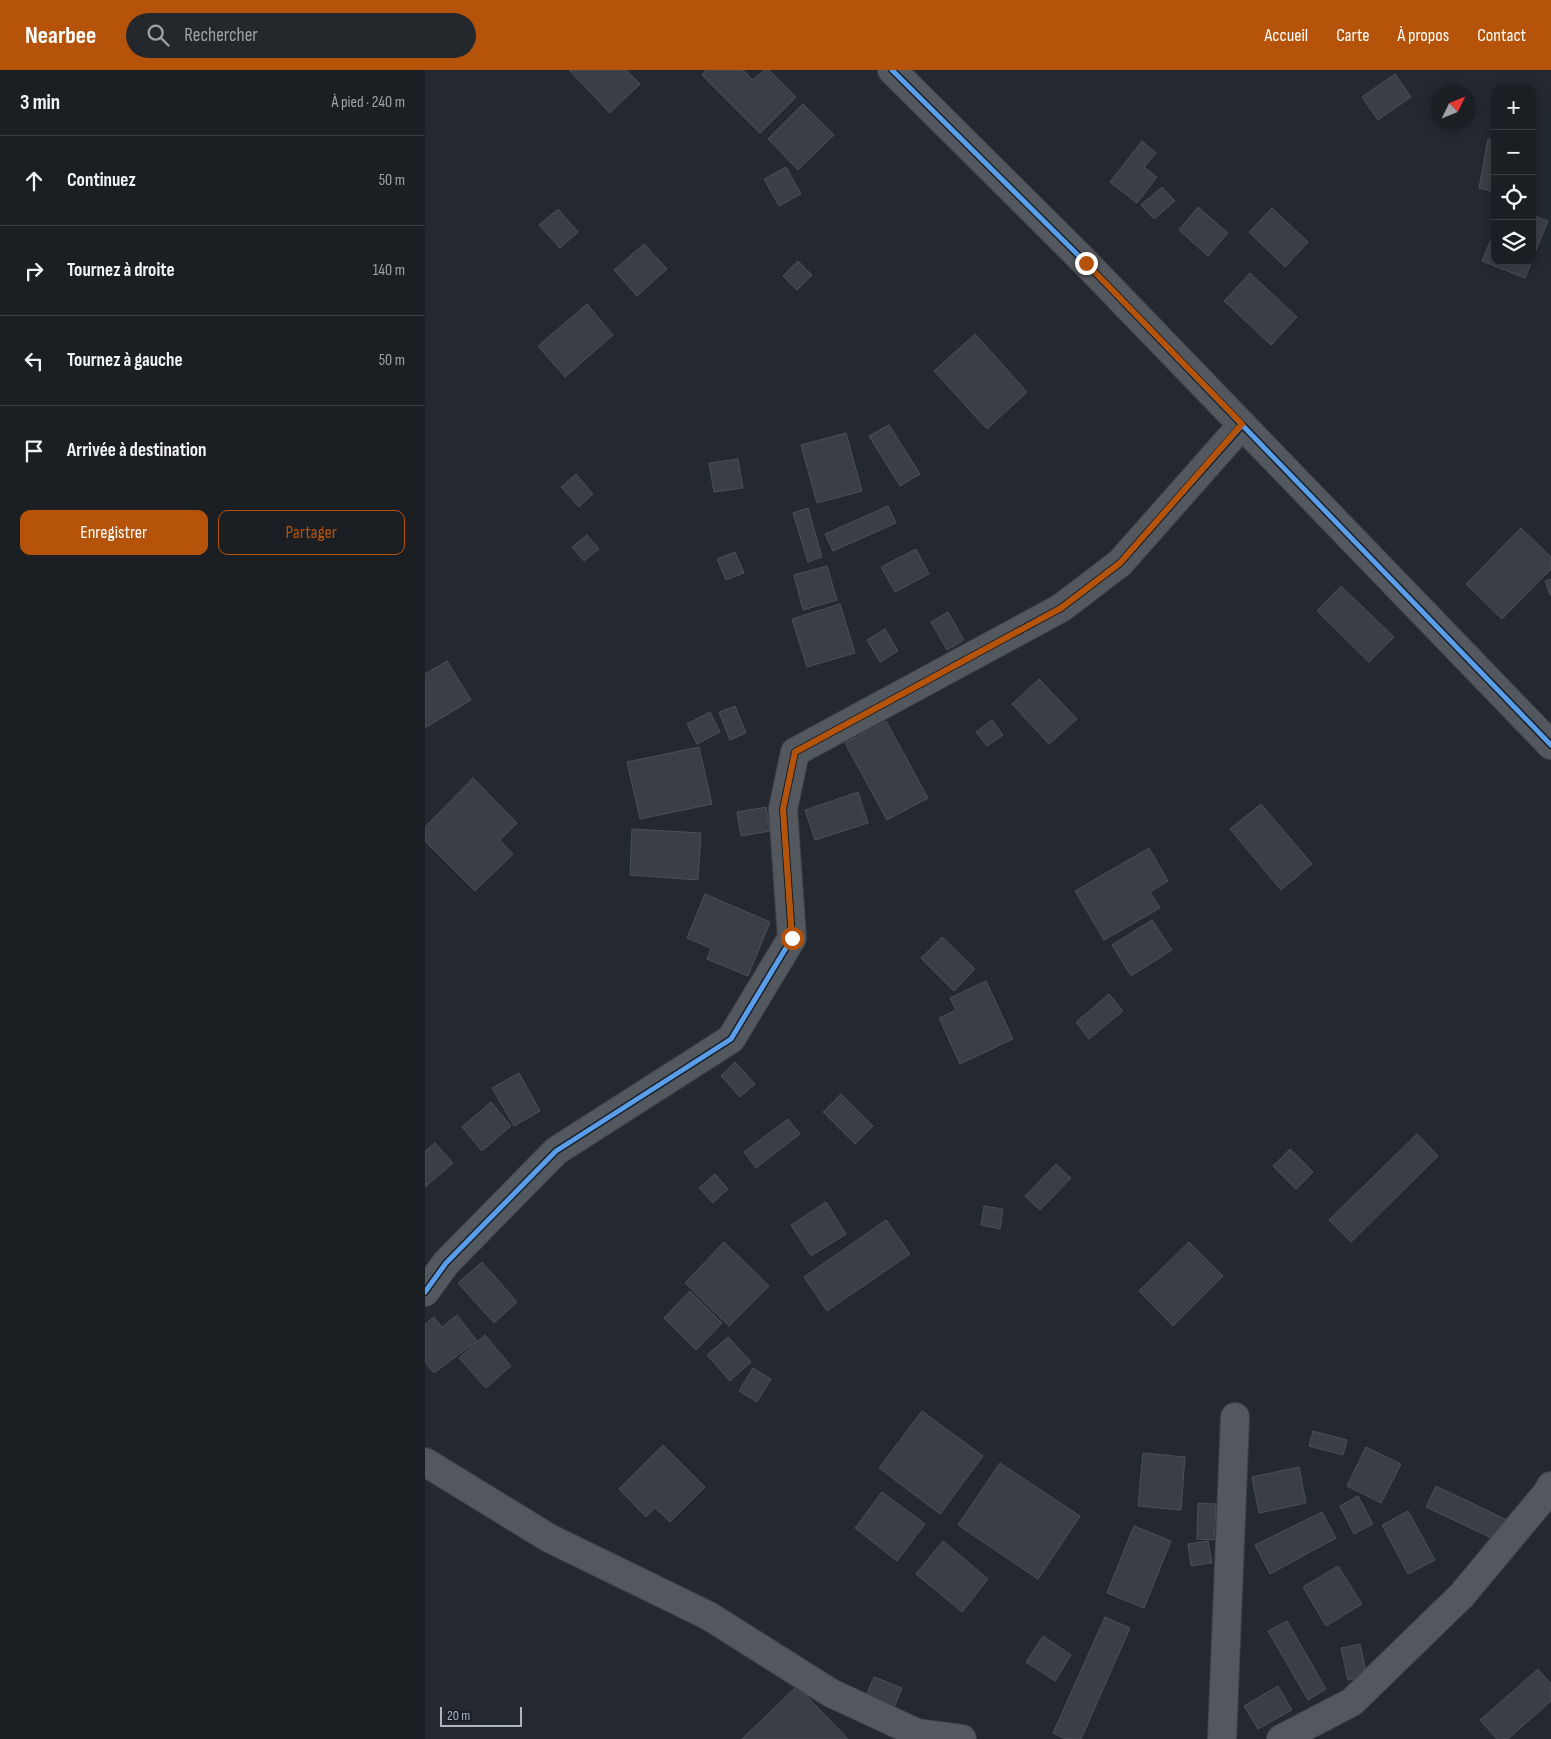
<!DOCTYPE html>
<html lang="fr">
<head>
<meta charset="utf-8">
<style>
  body { margin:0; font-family:"Sofia Sans Condensed",sans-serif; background:#24272b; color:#f1f3f6 }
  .controls { position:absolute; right:15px; top:15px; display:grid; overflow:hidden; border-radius:10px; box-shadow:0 2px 12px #0003 }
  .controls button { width:45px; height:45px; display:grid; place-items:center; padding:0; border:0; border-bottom:1px solid #393c41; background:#1b1e23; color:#f1f3f6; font:25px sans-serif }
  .compass { position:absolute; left:1006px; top:15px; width:45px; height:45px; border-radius:50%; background:#1b1e23; box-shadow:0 2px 12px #0003; rotate:47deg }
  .scale { position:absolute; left:15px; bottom:12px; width:82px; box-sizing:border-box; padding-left:5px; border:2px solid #acb4c2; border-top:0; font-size:14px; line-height:18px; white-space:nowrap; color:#acb4c2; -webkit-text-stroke:4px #181f29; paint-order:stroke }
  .stop { position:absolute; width:15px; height:15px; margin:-11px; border:4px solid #b45309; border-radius:50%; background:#fff }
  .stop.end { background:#b45309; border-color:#fff; box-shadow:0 1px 5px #0008 }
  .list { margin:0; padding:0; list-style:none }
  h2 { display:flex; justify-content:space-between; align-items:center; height:65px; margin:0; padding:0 20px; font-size:21px }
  h2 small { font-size:16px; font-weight:400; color:#a0a2a6 }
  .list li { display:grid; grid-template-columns:32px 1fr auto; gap:15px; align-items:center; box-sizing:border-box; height:90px; padding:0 20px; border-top:1px solid #393c41 }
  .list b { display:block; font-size:19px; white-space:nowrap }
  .list em { font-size:16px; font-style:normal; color:#a0a2a6 }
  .actions { display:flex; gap:10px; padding:15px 20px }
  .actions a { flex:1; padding:11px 0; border:1px solid #b45309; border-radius:10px; text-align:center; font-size:18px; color:#b45309 }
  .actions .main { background:#b45309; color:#fff }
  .icon { flex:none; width:28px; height:28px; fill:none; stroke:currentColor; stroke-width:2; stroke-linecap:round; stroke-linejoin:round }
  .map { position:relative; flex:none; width:1126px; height:1669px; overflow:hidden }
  header { display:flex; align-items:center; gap:30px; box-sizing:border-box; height:70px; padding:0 25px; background:#b45309; color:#fff }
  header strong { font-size:24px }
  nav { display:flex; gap:28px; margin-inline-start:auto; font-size:18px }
  .search { width:350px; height:45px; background:#24272b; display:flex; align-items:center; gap:12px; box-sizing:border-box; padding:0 18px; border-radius:28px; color:#a0a2a6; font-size:19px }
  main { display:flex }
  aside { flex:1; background:#1b1e23 }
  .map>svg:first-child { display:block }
</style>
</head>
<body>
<header>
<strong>Nearbee</strong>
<div class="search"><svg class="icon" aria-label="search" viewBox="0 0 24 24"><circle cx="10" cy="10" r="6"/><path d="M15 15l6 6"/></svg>Rechercher</div>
<nav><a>Accueil</a><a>Carte</a><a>À propos</a><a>Contact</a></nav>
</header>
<main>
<aside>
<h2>3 min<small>À pied · 240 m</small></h2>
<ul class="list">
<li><svg class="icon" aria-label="ahead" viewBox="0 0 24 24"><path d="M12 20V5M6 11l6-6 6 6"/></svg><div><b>Continuez</b></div><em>50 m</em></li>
<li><svg class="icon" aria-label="right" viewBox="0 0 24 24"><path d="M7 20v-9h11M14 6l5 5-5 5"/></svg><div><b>Tournez à droite</b></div><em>140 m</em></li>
<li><svg class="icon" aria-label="left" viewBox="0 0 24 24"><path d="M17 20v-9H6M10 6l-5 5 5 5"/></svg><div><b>Tournez à gauche</b></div><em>50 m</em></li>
<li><svg class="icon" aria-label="arrive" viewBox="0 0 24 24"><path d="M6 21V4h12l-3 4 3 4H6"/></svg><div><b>Arrivée à destination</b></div></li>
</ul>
<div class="actions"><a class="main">Enregistrer</a><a>Partager</a></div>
</aside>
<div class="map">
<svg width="1126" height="1669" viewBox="0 0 1126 1669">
  <rect width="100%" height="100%" fill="#24282f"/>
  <g fill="#3b3e44" stroke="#4b5058">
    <polygon points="144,0 201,0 215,14 185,43"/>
    <polygon points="281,0 318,0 328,10 339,0 344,0 371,27 335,63 277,5"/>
    <polygon points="970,4 986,27 953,50 937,27"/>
    <polygon points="378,34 409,65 373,100 343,69"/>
    <polygon points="1063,69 1070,70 1070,122 1054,118"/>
    <polygon points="717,71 731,83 719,97 732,107 712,133 685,112"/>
    <polygon points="361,97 376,124 354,136 339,109"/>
    <polygon points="737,117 750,131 729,149 716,135"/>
    <polygon points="773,137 803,163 783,186 754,160"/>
    <polygon points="847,138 883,172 860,197 824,162"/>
    <polygon points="133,139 153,162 135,178 114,155"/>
    <polygon points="1107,145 1123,151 1107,190"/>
    <polygon points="1070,160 1070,191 1107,191 1100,208 1057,191"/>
    <polygon points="219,174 242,199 212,226 189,200"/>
    <polygon points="373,191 387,205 372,220 358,206"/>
    <polygon points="825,203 872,247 846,275 799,231"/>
    <polygon points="162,234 188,265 140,307 113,276"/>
    <polygon points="550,264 602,322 562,359 509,301"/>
    <polygon points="464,355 495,404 475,416 444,366"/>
    <polygon points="421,363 437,421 392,433 376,375"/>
    <polygon points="313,389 318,418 289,422 284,393"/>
    <polygon points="151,404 168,424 154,437 136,417"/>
    <polygon points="463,436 471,453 408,481 400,464"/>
    <polygon points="383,438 397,487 383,492 368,443"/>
    <polygon points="1096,458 1126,487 1126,499 1077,549 1041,514"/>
    <polygon points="162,465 174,479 159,491 147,477"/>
    <polygon points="491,479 504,504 470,522 456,497"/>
    <polygon points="310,482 319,503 301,510 292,489"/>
    <polygon points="402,496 412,530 378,540 369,505"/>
    <polygon points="1126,509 1126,525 1125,525 1120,511"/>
    <polygon points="916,516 969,567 944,592 892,541"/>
    <polygon points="415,534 430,583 382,597 367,549"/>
    <polygon points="523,542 539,570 522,580 506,552"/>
    <polygon points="460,559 473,581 455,592 442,570"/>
    <polygon points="22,591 46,630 0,658 0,604"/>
    <polygon points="614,609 652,649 624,674 587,634"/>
    <polygon points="310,636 321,663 305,670 294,642"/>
    <polygon points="285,642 295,662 272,674 262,654"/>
    <polygon points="567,650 578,665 562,676 551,662"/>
    <polygon points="461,651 503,728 462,750 420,673"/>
    <polygon points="274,677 287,734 215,749 202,692"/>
    <polygon points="48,708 92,753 75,770 88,784 50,821 0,771 0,757"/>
    <polygon points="433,722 443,753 390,770 380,740"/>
    <polygon points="836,734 887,794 856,820 805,759"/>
    <polygon points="341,737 345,761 316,766 312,742"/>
    <polygon points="207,759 276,763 273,810 205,805"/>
    <polygon points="724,778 743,811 725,822 735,838 679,870 650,821"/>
    <polygon points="280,824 345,852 323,906 282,889 286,878 262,868"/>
    <polygon points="727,850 747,880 706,906 687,875"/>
    <polygon points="517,867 550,899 529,921 496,888"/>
    <polygon points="561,911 588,969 535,994 514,948 531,940 525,928"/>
    <polygon points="684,924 698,941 664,969 651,952"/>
    <polygon points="310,992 330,1014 315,1027 296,1006"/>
    <polygon points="94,1003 115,1041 89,1056 67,1018"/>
    <polygon points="416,1024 448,1056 430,1074 398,1042"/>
    <polygon points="66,1032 86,1056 57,1081 37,1057"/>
    <polygon points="363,1049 375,1064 331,1098 319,1082"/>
    <polygon points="992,1064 1013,1086 926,1172 904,1150"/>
    <polygon points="10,1073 28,1093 0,1117 0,1081"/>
    <polygon points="865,1079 888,1102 871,1119 848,1096"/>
    <polygon points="631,1094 646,1108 615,1140 600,1126"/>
    <polygon points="290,1104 303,1119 288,1133 274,1118"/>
    <polygon points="401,1132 421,1164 386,1186 366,1155"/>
    <polygon points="559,1136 578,1139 575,1159 556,1155"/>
    <polygon points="461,1150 485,1184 402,1241 379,1207"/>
    <polygon points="299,1172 344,1216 304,1256 260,1213"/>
    <polygon points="764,1172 798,1206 748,1256 714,1221"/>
    <polygon points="57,1192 92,1232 69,1253 33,1213"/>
    <polygon points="265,1221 297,1253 271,1280 239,1248"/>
    <polygon points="32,1245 52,1271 9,1303 0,1292 0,1254 9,1247 17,1257"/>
    <polygon points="60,1265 86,1296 61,1318 34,1288"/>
    <polygon points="303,1267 326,1292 305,1311 282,1285"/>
    <polygon points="328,1298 346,1309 332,1332 314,1321"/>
    <polygon points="497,1341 558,1386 515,1444 454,1398"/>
    <polygon points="888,1361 922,1370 918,1385 884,1376"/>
    <polygon points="238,1375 280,1417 245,1452 230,1438 221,1447 194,1419"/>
    <polygon points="941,1377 976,1394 956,1433 922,1416"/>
    <polygon points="718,1383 760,1387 756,1440 713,1436"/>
    <polygon points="575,1393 655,1446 613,1509 533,1455"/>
    <polygon points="874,1397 881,1433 834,1443 827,1407"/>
    <polygon points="1011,1416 1082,1450 1073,1471 1001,1437"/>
    <polygon points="457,1422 500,1454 472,1491 430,1458"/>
    <polygon points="933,1426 948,1454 929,1464 915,1436"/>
    <polygon points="773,1433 791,1434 789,1470 772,1469"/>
    <polygon points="983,1441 1010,1490 983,1504 957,1455"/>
    <polygon points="897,1442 911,1468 845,1504 830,1475"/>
    <polygon points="709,1456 746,1471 719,1538 682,1523"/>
    <polygon points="518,1471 563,1509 537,1542 491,1504"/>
    <polygon points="783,1471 787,1493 766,1496 763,1474"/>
    <polygon points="913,1496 937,1534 901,1556 878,1517"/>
    <polygon points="680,1547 705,1558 656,1669 641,1669 628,1663"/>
    <polygon points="862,1551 901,1619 883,1630 843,1561"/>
    <polygon points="618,1566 646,1585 630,1611 601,1592"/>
    <polygon points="935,1574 942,1606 923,1610 916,1578"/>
    <polygon points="1113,1599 1126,1614 1126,1631 1083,1669 1072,1669 1055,1650"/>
    <polygon points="449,1607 477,1618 468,1640 440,1628"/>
    <polygon points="372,1616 423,1669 317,1669"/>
    <polygon points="853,1616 867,1640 833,1659 819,1636"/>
  </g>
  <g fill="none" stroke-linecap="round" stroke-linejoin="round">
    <g stroke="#404349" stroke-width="30">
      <g id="minor">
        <polyline points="467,0 661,193 1126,675"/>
        <polyline points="0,1222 21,1193 131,1081 306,969 367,868 358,739 370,682 636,538 695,493 817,355"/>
        <polyline points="0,1392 124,1468 284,1546 406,1623 492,1663 537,1669"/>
        <polyline points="797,1669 810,1347"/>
        <polyline points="856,1669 927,1632 1037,1525 1122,1423 1126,1416"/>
      </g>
    </g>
    <use href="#minor" stroke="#53575e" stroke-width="28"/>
    <g stroke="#181f29" stroke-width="8">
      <g id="cycleway">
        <polyline points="467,0 661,193 1126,675"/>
        <polyline points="0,1222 21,1193 131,1081 306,969 367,868 358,739 370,682 636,538 695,493 817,355"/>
      </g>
    </g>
    <use href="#cycleway" stroke="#5a9eea" stroke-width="5"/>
  </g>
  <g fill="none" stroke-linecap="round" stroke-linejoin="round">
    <polyline stroke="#b45309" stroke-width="6" points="367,868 358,739 370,682 636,538 695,493 817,354 661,193"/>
  </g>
</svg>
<div class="controls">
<button>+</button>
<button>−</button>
<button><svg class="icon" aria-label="locate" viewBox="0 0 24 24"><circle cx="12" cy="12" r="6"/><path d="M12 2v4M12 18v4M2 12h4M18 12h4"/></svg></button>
<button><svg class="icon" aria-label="layers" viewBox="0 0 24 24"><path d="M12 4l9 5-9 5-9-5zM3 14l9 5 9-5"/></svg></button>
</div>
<svg class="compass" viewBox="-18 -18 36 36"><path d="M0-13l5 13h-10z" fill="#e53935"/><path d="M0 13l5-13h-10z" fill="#a0a2a6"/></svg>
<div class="scale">20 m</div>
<div class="stop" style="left:367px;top:868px"></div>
<div class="stop end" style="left:661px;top:193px"></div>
</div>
</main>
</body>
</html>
